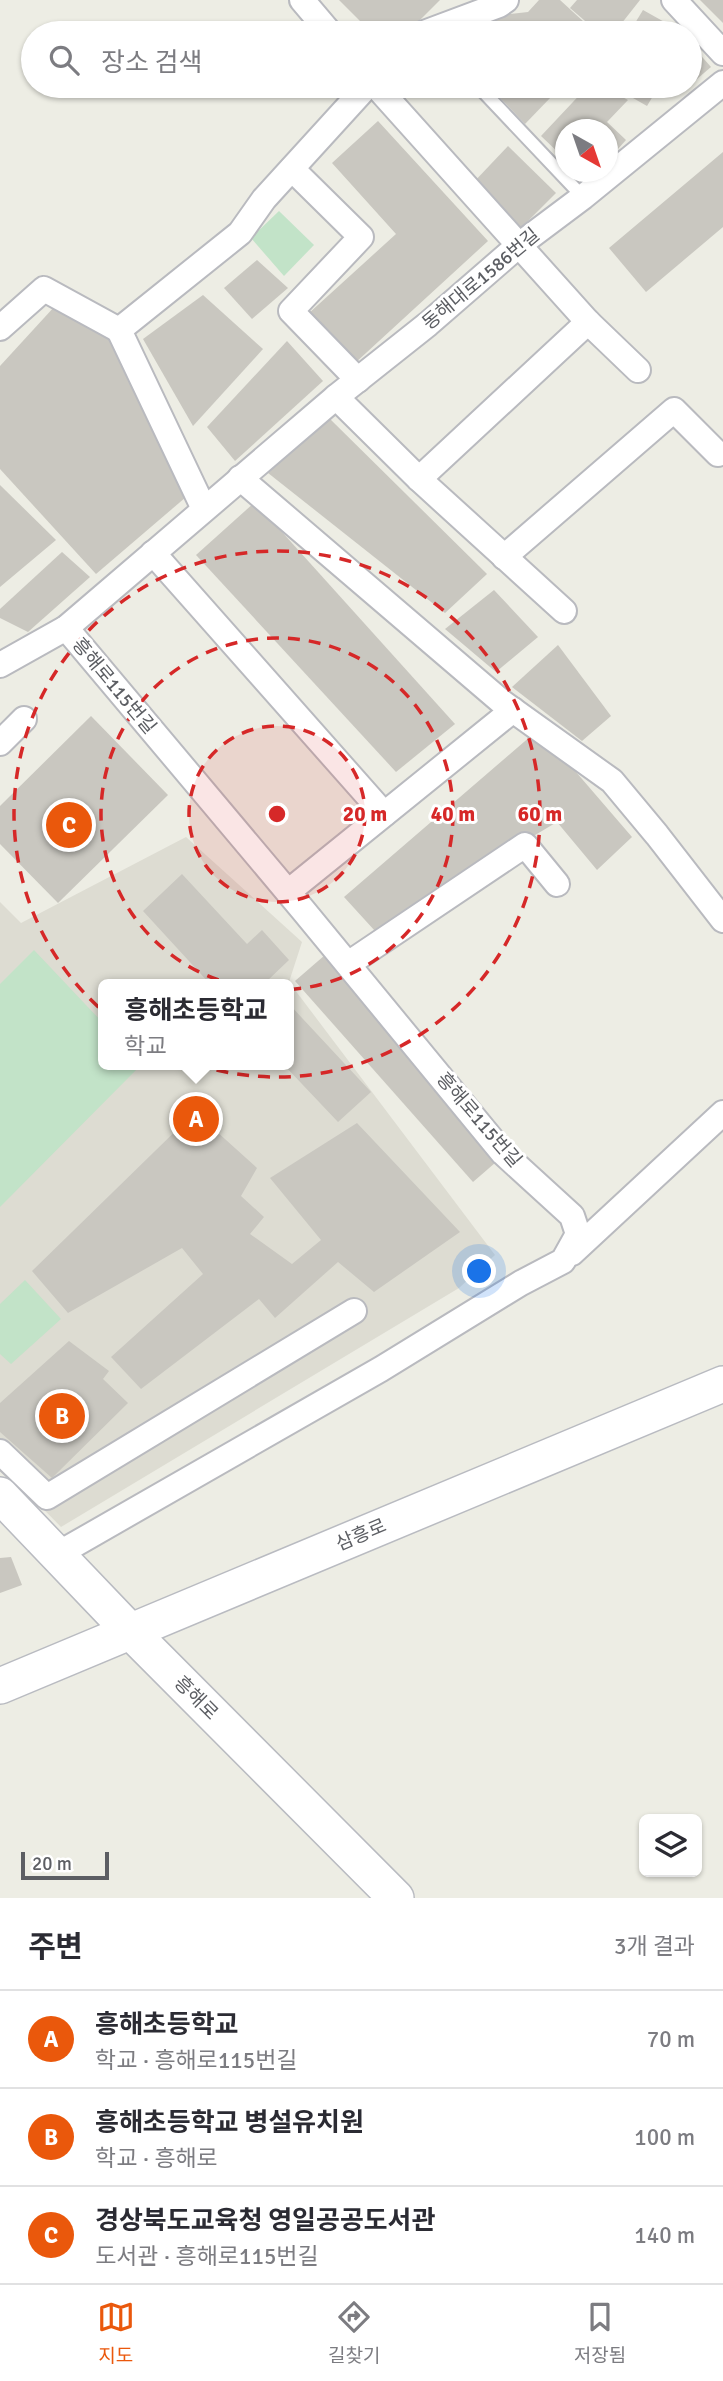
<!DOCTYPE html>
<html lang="ko">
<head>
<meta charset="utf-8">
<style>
  body { margin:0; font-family:Signika,"Noto Sans KR",sans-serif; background:#f7f7f7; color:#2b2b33 }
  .controls { position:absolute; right:21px; bottom:21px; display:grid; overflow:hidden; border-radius:10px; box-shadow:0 2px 5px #0004 }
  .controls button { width:63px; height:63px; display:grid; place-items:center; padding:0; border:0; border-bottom:2px solid #e1e1e2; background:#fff; color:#2b2b33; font:35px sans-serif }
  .compass { position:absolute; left:555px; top:119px; width:63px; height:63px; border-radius:50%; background:#fff; box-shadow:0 2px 5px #0004; rotate:140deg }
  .scale { position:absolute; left:21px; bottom:18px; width:88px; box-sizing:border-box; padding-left:7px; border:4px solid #5c5e63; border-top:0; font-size:19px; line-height:24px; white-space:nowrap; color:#5c5e63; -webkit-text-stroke:5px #fff; paint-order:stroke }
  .you { position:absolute; left:480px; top:1272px; width:24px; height:24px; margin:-18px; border:5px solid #fff; border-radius:50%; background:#1a73e8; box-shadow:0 0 0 10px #1a73e833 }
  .badge { display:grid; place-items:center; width:46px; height:46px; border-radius:50%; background:#ea580c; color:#fff; font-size:23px; font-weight:700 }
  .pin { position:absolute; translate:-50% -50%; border:4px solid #fff; box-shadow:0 2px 7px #0006 }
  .popup { position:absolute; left:98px; top:979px; width:196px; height:91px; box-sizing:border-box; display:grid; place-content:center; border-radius:10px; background:#fff; filter:drop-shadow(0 2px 5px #0005); font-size:23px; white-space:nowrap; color:#7c7c81 }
  .popup b { font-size:26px; color:#2b2b33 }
  .popup::after { content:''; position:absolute; left:50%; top:100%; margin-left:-14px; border:14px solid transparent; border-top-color:#fff }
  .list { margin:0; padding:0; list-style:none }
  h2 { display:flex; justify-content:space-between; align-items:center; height:91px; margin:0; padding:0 28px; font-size:30px }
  h2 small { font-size:23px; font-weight:400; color:#7c7c81 }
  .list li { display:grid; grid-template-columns:46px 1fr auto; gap:21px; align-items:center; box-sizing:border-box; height:98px; padding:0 28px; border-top:2px solid #e1e1e2 }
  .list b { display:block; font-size:26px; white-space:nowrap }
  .list p { margin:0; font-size:23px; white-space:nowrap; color:#7c7c81 }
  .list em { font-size:23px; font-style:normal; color:#7c7c81 }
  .icon { flex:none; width:38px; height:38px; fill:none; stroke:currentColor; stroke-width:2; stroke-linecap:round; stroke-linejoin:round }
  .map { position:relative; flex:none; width:723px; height:1898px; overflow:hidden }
  .search { position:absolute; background:#fff; box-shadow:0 2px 5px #0004; left:21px; right:21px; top:21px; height:77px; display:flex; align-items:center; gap:18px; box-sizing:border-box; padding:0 24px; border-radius:38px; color:#7c7c81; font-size:26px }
  .sheet { height:385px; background:#fff }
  nav { display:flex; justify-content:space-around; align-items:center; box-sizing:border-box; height:98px; border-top:2px solid #e1e1e2; background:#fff; font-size:19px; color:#7c7c81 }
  nav a { display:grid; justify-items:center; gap:4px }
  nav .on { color:#ea580c }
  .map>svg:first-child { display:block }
</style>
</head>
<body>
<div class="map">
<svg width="723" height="1898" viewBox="0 0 723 1898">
  <rect width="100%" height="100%" fill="#edede4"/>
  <path fill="#dddcd2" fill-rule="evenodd" d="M186,837L302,942L289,982L495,1255L459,1288L61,1527L0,1465V902L21,923ZM103,984H289V1065H103Z"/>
  <g fill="#c2e3c8">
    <polygon points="279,211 314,245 284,276 251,238"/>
    <polygon points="34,950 103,1023 103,1065 141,1065 0,1207 0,984"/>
    <polygon points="25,1280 61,1319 11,1364 0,1354 0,1304"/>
  </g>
  <g fill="#c9c7c0">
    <polygon points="339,0 440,0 407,33 372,33"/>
    <polygon points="539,0 560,0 596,33 495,33 486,25 494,16 528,12"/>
    <polygon points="577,0 640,0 614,33 599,33 570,8"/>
    <polygon points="700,0 723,0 723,23"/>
    <polygon points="643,10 684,33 629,33"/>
    <polygon points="480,19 493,33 466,33"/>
    <polygon points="696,50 711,67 690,85 690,56"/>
    <polygon points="489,86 542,86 552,96 525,124"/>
    <polygon points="588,86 602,86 628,100 607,122 626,140 608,160 608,130 566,130 566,150 561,155 541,136"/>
    <polygon points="612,86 659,86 647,106"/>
    <polygon points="378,121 488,241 354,364 308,314 396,234 332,163"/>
    <polygon points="508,146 556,193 519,230 472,184"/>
    <polygon points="723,152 723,227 646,292 609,248"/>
    <polygon points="257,260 288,288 252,319 224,288"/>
    <polygon points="203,295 263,349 193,426 143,339"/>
    <polygon points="55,306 115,340 186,497 96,574 0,469 0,366"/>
    <polygon points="287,341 323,381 235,461 207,427"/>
    <polygon points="328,417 487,574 445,613 263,469"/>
    <polygon points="0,485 56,540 0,587"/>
    <polygon points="255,502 455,724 396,772 196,555"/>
    <polygon points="62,552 90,577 28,632 0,618 0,609"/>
    <polygon points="494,590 538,637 496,672 445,629"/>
    <polygon points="558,645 611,716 582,741 512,687"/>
    <polygon points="91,716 168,795 58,903 0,844 0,806"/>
    <polygon points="539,729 632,837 597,870 557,822 375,931 344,897"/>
    <polygon points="182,874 247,944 262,930 289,960 267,981 270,984 210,984 143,911"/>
    <polygon points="325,955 503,1156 473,1182 295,981"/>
    <polygon points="289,1004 371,1092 338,1122 284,1065 289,1065"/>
    <polygon points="195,1112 257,1168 241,1196 264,1217 250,1234 292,1264 321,1240 270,1178 357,1123 460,1232 374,1292 338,1262 275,1318 259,1299 141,1389 111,1357 203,1274 182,1248 68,1313 32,1271"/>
    <polygon points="69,1341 109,1371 103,1379 128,1403 52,1478 0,1432 0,1403"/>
    <polygon points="11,1557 22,1585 0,1593 0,1558"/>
  </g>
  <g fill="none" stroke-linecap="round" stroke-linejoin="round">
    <g stroke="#b9babf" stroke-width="16">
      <polyline id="lane" points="478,86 583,197"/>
    </g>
    <g stroke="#b9babf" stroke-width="28">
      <g id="street">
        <polyline points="302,0 330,33"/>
        <polyline points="674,0 723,53"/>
        <polyline points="424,33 499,5 506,0"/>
        <polyline points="376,86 588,322 638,370"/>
        <polyline points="292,169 361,237 291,311 358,380"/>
        <polyline points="0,328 44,289 119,330"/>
        <polyline points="336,397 419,479 564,611"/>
        <polyline points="240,478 503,703 612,781 657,835 723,920"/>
        <polyline points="419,479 588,322"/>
        <polyline points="204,509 119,330 240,233 264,199 367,86"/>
        <polyline points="153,553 384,814"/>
        <polyline points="504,557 674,410 718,454"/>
        <polyline points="0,665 66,628 336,397 428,324 519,245 583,197 723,83"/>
        <polyline points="0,743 24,719"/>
        <polyline points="288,892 513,710"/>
        <polyline points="348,964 525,845 557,884"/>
        <polyline points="572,1253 723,1113"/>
        <polyline points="0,1452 47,1497 354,1311"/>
        <polyline points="58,1554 381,1369 521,1283 563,1261 578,1234 572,1216 503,1153 303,910 66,628"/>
      </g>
    </g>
    <g stroke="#b9bbc1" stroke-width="38">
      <g id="secondary">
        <polyline points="0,1495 130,1631 396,1898"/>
        <polyline points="0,1686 723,1384"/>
      </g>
    </g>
    <use href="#lane" stroke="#fff" stroke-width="12"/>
    <use href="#street" stroke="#fff" stroke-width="24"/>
    <use href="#secondary" stroke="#fff" stroke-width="35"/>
  </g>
  <circle cx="277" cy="814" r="88" fill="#d62828" fill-opacity=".12"/>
  <g fill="none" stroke="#d62828" stroke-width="3.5" stroke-dasharray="12 9">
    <circle cx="277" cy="814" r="88"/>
    <circle cx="277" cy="814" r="176"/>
    <circle cx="277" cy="814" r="263"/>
  </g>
  <g text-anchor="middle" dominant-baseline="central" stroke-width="6" stroke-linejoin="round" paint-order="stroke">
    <g font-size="19" fill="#5c5e63" stroke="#fff">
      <text transform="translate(481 279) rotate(-40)">동해대로1586번길</text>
      <text transform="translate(114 686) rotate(50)">흥해로115번길</text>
      <text transform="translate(479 1120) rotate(49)">흥해로115번길</text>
      <text transform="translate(361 1535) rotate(-23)">삼흥로</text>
      <text transform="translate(196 1698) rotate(45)">흥해로</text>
    </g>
  </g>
  <circle cx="277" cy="814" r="10" fill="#d62828" stroke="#fff" stroke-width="3.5"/>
  <g font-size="21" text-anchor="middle" font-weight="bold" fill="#d62828" stroke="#fff" stroke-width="6" stroke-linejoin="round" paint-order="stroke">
    <text x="365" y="821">20 m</text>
    <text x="453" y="821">40 m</text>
    <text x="540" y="821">60 m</text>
  </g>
</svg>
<div class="controls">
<button><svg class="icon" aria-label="layers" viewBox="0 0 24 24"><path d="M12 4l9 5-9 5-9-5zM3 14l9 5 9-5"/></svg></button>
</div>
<svg class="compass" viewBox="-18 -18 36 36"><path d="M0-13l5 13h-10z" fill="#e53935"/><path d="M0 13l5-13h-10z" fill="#7c7c81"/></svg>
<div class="scale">20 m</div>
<div class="you"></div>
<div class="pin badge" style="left:196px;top:1119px">A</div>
<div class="popup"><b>흥해초등학교</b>학교</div>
<div class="pin badge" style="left:62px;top:1416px">B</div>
<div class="pin badge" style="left:69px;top:825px">C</div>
<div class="search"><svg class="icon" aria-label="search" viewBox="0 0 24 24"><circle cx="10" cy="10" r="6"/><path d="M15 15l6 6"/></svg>장소 검색</div>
</div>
<section class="sheet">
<h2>주변<small>3개 결과</small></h2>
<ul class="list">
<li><span class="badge">A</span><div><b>흥해초등학교</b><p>학교 · 흥해로115번길</p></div><em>70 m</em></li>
<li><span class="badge">B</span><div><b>흥해초등학교 병설유치원</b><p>학교 · 흥해로</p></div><em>100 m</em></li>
<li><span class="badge">C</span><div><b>경상북도교육청 영일공공도서관</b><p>도서관 · 흥해로115번길</p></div><em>140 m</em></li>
</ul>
</section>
<nav>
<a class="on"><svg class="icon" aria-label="map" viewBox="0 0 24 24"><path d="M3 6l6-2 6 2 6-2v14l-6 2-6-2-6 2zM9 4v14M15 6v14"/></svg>지도</a>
<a><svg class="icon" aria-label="directions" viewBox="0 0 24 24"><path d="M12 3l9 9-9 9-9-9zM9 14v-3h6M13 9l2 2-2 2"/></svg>길찾기</a>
<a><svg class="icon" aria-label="saved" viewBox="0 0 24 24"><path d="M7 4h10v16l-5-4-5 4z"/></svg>저장됨</a>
</nav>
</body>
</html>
